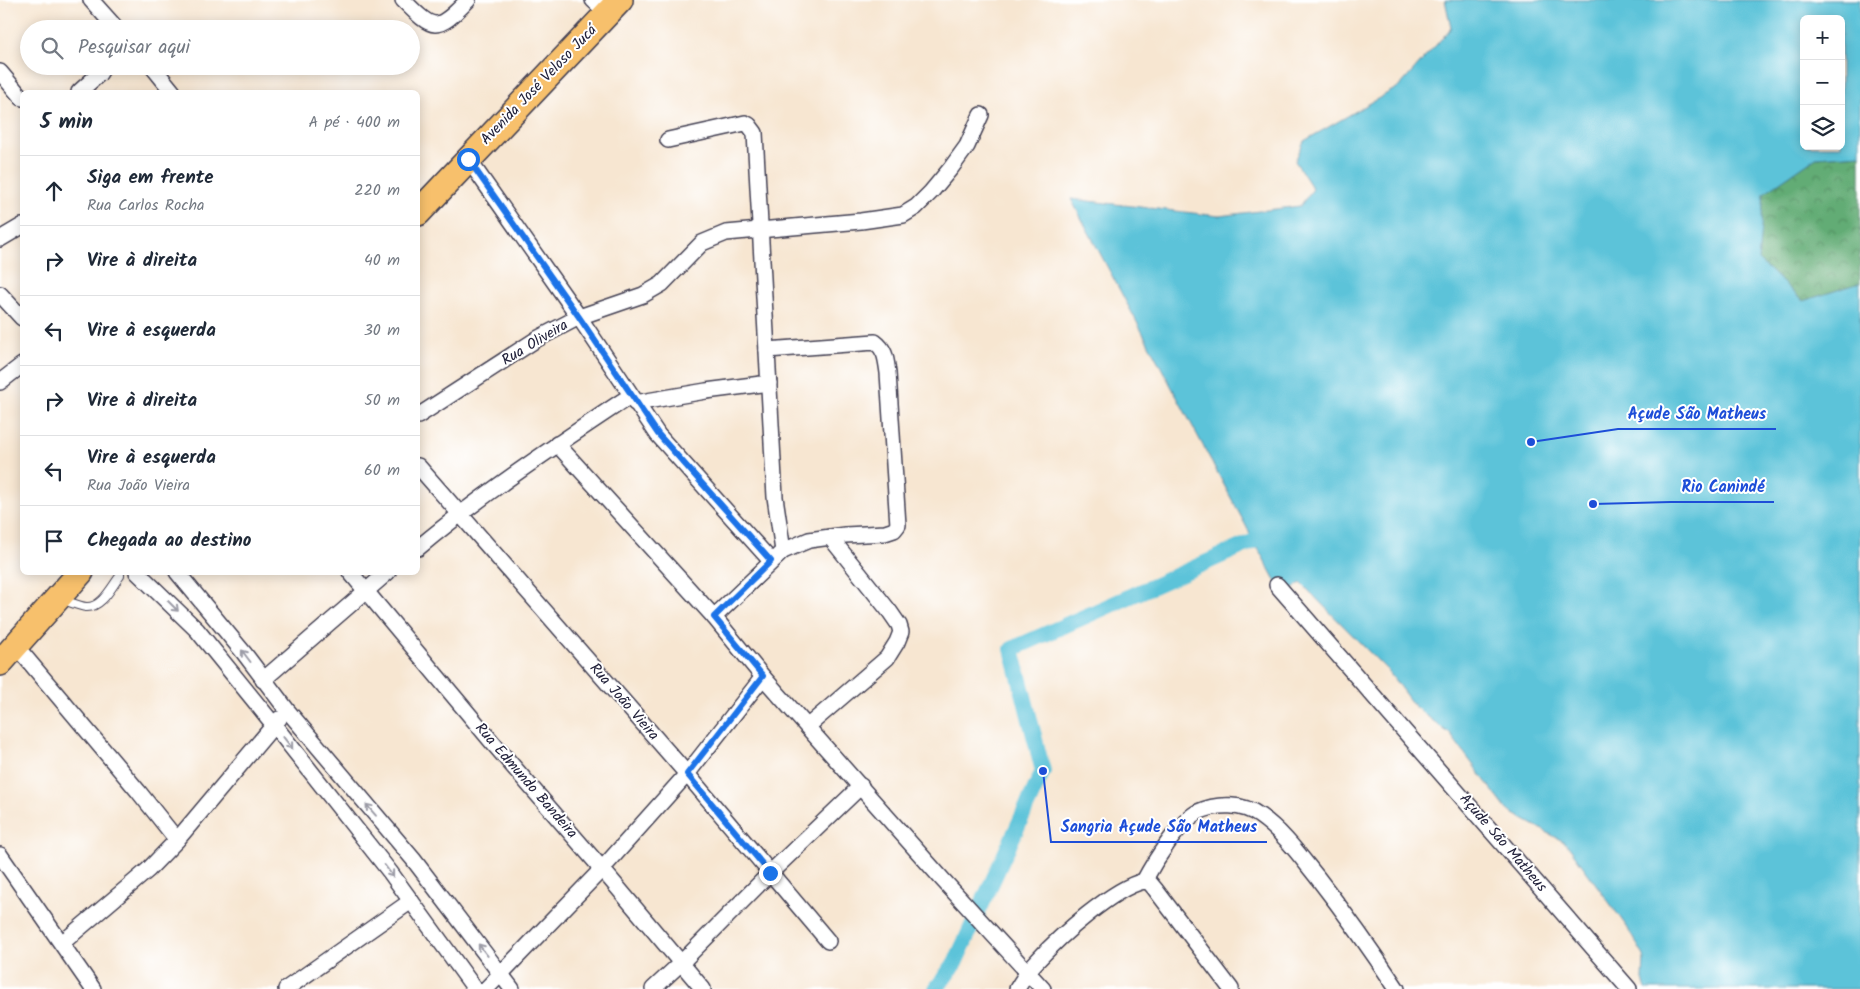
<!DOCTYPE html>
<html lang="pt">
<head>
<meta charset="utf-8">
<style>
  body { margin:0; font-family:Kalam,sans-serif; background:#f2f2f3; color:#1f2937 }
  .controls { position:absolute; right:15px; top:15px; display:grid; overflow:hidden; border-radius:8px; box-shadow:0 2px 12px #0003 }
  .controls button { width:45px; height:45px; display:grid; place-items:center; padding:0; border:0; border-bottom:1px solid #e0e1e3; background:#fff; color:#1f2937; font:25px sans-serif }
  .stop { position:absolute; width:15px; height:15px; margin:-11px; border:4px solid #1a73e8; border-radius:50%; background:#fff }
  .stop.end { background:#1a73e8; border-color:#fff; box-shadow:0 1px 5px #0008 }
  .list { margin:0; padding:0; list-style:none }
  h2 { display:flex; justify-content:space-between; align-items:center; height:65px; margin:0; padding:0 20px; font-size:21px }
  h2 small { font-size:16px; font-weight:400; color:#747a83 }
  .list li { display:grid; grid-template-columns:32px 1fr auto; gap:15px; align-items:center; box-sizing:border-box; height:70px; padding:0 20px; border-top:1px solid #e0e1e3 }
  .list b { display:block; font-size:19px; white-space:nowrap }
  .list p { margin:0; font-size:16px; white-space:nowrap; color:#747a83 }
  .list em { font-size:16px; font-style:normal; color:#747a83 }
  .icon { flex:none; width:28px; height:28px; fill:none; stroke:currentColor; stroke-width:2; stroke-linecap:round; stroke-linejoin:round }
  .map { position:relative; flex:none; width:1860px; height:989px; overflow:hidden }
  .search { position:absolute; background:#fff; box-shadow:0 2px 12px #0003; left:20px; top:20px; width:400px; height:55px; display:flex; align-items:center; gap:12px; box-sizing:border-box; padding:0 18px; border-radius:28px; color:#747a83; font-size:19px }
  .panel { position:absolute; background:#fff; box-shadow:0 2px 12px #0003; left:20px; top:90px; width:400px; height:485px; border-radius:8px }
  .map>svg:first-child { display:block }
</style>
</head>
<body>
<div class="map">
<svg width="1860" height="989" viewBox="0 0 1860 989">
  <defs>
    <pattern id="forest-crowns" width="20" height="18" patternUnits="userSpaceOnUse" patternTransform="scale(1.25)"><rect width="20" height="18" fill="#62ac74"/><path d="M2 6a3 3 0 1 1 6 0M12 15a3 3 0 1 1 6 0" fill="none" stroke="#508c60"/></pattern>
  </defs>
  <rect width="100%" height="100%" fill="#fff"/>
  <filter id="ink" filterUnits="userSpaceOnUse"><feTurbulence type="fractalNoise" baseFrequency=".02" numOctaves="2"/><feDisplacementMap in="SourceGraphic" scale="10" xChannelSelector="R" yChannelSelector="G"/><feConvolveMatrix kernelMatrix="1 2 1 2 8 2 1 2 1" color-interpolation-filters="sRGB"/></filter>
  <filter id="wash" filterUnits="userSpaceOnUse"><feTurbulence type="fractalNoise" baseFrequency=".0096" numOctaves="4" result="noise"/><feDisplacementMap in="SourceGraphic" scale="20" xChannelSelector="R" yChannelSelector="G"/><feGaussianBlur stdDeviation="1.12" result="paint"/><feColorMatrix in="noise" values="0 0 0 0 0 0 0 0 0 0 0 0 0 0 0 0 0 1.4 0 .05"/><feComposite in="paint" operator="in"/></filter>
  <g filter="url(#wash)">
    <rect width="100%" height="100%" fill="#f7e6d1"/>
    <polygon fill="url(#forest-crowns)" stroke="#426758" points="1860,154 1860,283 1803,301 1758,260 1764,193 1816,157"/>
    <path fill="#5cc3d9" stroke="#3f728a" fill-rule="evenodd" d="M1445,0H1860V154L1816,157L1764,193L1758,260L1803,301L1860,283V989H1646L1643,980L1644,956L1627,927L1566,843L1507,810L1450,734L1414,706L1388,671L1301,583L1284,593L1276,582L1071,199L1219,216L1300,206L1313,189L1295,161L1304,141L1400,86L1451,28ZM1804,19H1841V146H1804Z"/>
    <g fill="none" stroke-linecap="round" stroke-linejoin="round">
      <polyline stroke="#5cc3d9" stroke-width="16" points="936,989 955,963 1043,771 1012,649 1261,538"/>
    </g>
  </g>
  <g filter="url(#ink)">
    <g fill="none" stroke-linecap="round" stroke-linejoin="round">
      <g stroke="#423f52" stroke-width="10">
        <path id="lane" d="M63,600C70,602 79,606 86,607C102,608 112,586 120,576V572"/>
      </g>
      <g stroke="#423f52" stroke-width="18">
        <g id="street">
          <polyline points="91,0 117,29"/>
          <path d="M403,0C434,31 436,33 468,0"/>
          <polyline points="593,0 608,14"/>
          <polyline points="152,66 173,92"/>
          <polyline points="0,72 22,98"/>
          <polyline points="79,92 99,74 104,66"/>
          <polyline points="668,140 745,123 749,125 755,133 775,497 783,551"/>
          <polyline points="468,159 579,317 658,435 771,561"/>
          <polyline points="0,239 22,226"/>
          <polyline points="0,294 22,318"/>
          <polyline points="0,382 22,365"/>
          <polyline points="635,403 706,391 769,383"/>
          <polyline points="418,416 537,339 579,317 643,295 662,284 702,243 726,233 861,221 903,215 916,207 931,192 951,168 967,146 981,115"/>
          <polyline points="557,444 714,617 763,677 943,880 1043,989"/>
          <polyline points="418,466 687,774 828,941"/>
          <path d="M418,548C485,492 558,444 630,396"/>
          <polyline points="137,572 197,630 274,725 390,872 475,989"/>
          <polyline points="177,572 244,653 287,710 413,859 512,989"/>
          <polyline points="350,572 492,742 602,869 703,989"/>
          <polyline points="1277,585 1629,989"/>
          <path d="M714,617L783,551L809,540L845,535L885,533L894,530L898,525L888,373C886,360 886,350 875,342L767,350"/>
          <polyline points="16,646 138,791 177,840"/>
          <polyline points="263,680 388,572"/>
          <polyline points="808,726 887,658 897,642 901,632 899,625 890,612 830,537"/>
          <polyline points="0,855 93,989"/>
          <path d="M1144,881C1154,862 1179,822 1198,812C1217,803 1243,803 1260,816C1283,832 1300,856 1317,877C1345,913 1372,951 1397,989"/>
          <polyline points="62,943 148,870 177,840 279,719"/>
          <polyline points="286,989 411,901"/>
          <polyline points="486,989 602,869 687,774 763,677"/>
          <polyline points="653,989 681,963 770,873 861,786"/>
          <path d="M1017,989C1023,979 1029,969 1037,961C1059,937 1113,888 1144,881L1150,883L1155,889L1231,989"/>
        </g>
      </g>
      <g stroke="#423f52" stroke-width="28">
        <g id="primary">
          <polyline points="418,213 620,0"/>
          <polyline points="0,663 81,572"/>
        </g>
      </g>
      <use href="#lane" stroke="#fff" stroke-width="8"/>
      <use href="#street" stroke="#fff" stroke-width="15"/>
      <use href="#primary" stroke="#f7c06c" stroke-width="25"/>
    </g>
    <defs><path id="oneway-shaft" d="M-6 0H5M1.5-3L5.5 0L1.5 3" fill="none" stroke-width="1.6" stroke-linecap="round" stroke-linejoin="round" transform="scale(1.25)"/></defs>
    <g stroke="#9c9ca7">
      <use href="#oneway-shaft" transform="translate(173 606) rotate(45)"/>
      <use href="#oneway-shaft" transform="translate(246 656) rotate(-127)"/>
      <use href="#oneway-shaft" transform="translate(288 743) rotate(52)"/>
      <use href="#oneway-shaft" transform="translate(371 810) rotate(-131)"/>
      <use href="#oneway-shaft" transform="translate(389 871) rotate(53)"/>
      <use href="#oneway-shaft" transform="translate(483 950) rotate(-128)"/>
    </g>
  </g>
  <g fill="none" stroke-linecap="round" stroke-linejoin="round" filter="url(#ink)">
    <polyline stroke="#1a73e8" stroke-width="6" points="468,159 579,317 658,434 771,561 714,617 763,676 687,774 770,873"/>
  </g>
  <g text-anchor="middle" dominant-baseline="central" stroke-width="4" stroke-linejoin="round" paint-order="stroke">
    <g font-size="15" fill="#22223b" stroke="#fff">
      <text transform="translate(539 85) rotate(-46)">Avenida José Veloso Jucá</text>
      <text transform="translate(535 343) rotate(-31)">Rua Oliveira</text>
      <text transform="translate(624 702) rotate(49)">Rua João Vieira</text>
      <text transform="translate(526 781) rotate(49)">Rua Edmundo Bandeira</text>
      <text transform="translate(1503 843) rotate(49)">Açude São Matheus</text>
    </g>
  </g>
  <path fill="none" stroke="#1d4ed8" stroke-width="2" d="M1531 442L1618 429H1776M1593 504L1671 502H1774M1043 771L1051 842H1267"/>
  <g fill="#1d4ed8" stroke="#fff" stroke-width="2">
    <circle cx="1531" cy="442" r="5"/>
    <circle cx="1593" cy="504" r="5"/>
    <circle cx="1043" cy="771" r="5"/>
  </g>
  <g font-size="16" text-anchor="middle" font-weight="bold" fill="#1d4ed8" stroke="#fff" stroke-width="4" stroke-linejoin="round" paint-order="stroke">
    <text x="1697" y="419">Açude São Matheus</text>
    <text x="1723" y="492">Rio Canindé</text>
    <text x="1159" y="832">Sangria Açude São Matheus</text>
  </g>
</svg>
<div class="controls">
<button>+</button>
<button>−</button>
<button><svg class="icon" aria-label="layers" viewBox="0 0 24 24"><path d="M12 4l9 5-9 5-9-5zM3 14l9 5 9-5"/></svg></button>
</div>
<div class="stop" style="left:468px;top:159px"></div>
<div class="stop end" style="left:770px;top:873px"></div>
<div class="search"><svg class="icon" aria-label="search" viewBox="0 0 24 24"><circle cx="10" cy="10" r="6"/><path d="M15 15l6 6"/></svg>Pesquisar aqui</div>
<section class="panel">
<h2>5 min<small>A pé · 400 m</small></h2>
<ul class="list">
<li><svg class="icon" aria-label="ahead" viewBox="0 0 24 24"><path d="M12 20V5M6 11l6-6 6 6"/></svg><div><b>Siga em frente</b><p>Rua Carlos Rocha</p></div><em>220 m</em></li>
<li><svg class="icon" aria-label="right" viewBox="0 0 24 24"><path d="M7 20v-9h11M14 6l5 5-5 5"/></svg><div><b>Vire à direita</b></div><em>40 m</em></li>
<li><svg class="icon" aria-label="left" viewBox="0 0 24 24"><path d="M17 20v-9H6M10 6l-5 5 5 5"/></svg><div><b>Vire à esquerda</b></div><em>30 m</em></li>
<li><svg class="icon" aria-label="right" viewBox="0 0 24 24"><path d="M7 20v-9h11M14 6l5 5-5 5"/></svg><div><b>Vire à direita</b></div><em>50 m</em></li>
<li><svg class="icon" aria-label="left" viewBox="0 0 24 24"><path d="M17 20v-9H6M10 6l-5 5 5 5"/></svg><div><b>Vire à esquerda</b><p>Rua João Vieira</p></div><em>60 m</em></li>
<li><svg class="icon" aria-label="arrive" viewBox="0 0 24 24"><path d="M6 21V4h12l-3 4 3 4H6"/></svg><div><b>Chegada ao destino</b></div></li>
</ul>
</section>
</div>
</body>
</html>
